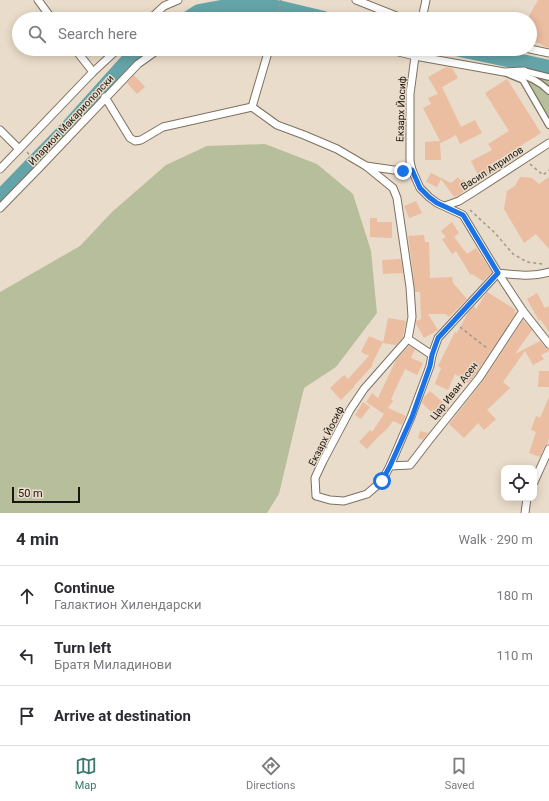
<!DOCTYPE html>
<html lang="en">
<head>
<meta charset="utf-8">
<style>
  body { margin:0; font-family:Roboto,sans-serif; background:#f2f2f3; color:#2b2b33 }
  .controls { position:absolute; right:12px; bottom:12px; display:grid; overflow:hidden; border-radius:8px; box-shadow:0 2px 10px #0003 }
  .controls button { width:36px; height:36px; display:grid; place-items:center; padding:0; border:0; border-bottom:1px solid #e1e1e2; background:#fff; color:#2b2b33; font:20px sans-serif }
  .scale { position:absolute; left:12px; bottom:10px; width:68px; box-sizing:border-box; padding-left:4px; border:2px solid #1a150f; border-top:0; font-size:11px; line-height:14px; white-space:nowrap; color:#1a150f; -webkit-text-stroke:3px #eadcca; paint-order:stroke }
  .stop { position:absolute; width:12px; height:12px; margin:-9px; border:3px solid #1a73e8; border-radius:50%; background:#fff }
  .stop.end { background:#1a73e8; border-color:#fff; box-shadow:0 1px 4px #0008 }
  .list { margin:0; padding:0; list-style:none }
  h2 { display:flex; justify-content:space-between; align-items:center; height:52px; margin:0; padding:0 16px; font-size:17px }
  h2 small { font-size:13px; font-weight:400; color:#7c7c81 }
  .list li { display:grid; grid-template-columns:26px 1fr auto; gap:12px; align-items:center; box-sizing:border-box; height:60px; padding:0 16px; border-top:1px solid #e1e1e2 }
  .list b { display:block; font-size:15px; white-space:nowrap }
  .list p { margin:0; font-size:13px; white-space:nowrap; color:#7c7c81 }
  .list em { font-size:13px; font-style:normal; color:#7c7c81 }
  .icon { flex:none; width:22px; height:22px; fill:none; stroke:currentColor; stroke-width:2; stroke-linecap:round; stroke-linejoin:round }
  .map { position:relative; flex:none; width:549px; height:513px; overflow:hidden }
  .search { position:absolute; background:#fff; box-shadow:0 2px 10px #0003; left:12px; right:12px; top:12px; height:44px; display:flex; align-items:center; gap:10px; box-sizing:border-box; padding:0 14px; border-radius:22px; color:#7c7c81; font-size:15px }
  .sheet { height:232px; background:#fff }
  nav { display:flex; justify-content:space-around; align-items:center; box-sizing:border-box; height:56px; border-top:1px solid #e1e1e2; background:#fff; font-size:11px; color:#7c7c81 }
  nav a { display:grid; justify-items:center; gap:2px }
  nav .on { color:#36796b }
  .map>svg:first-child { display:block }
</style>
</head>
<body>
<div class="map">
<svg width="549" height="513" viewBox="0 0 549 513">
  <rect width="100%" height="100%" fill="#eadcca"/>
  <g fill="#b6be9b">
    <polygon points="526,57 549,61 549,125 523,80"/>
    <polygon points="265,144 317,164 353,194 371,251 377,313 336,367 304,388 279,494 267,513 0,513 0,292 80,246 112,212 166,165 207,146"/>
  </g>
  <g fill="none" stroke-linecap="round" stroke-linejoin="round">
    <g stroke="#64a4a8" stroke-width="16">
      <polyline points="188,19 199,12 238,5 257,5 282,9 324,19"/>
      <polyline points="460,49 549,68"/>
      <polyline points="0,198 66,130 127,62 144,49"/>
    </g>
  </g>
  <g fill="#ebbda1">
    <polygon points="538,0 549,0 549,48 545,47 539,43 532,43 533,23 530,21 529,16"/>
    <polygon points="446,67 452,68 458,78 442,87 461,127 475,120 482,133 460,144 456,135 441,143 440,142 441,160 425,160 425,142 440,141 423,108 431,104 428,98 438,94 428,77"/>
    <polygon points="134,75 145,87 137,94 127,83"/>
    <polygon points="507,79 541,133 490,165 494,172 480,179 471,161 492,150 488,144 509,131 485,93"/>
    <polygon points="431,173 451,183 458,177 461,181 463,179 469,187 458,196 454,197 441,179 437,187 426,182"/>
    <polygon points="520,177 532,178 539,184 549,177 549,249 536,234 524,243 504,209 507,191 515,186"/>
    <polygon points="416,201 422,213 409,218 404,206"/>
    <polygon points="370,218 377,218 377,222 392,222 392,238 370,237"/>
    <polygon points="452,222 459,233 454,237 467,254 476,248 492,272 483,281 472,274 470,275 467,269 456,251 452,254 442,239 446,237 441,231"/>
    <polygon points="424,235 425,242 429,242 430,278 452,277 453,283 467,299 449,317 446,314 428,314 438,330 424,338 416,324 416,321 421,319 420,292 415,292 413,272 408,236"/>
    <polygon points="401,259 403,273 383,274 382,260"/>
    <polygon points="487,292 516,310 514,312 516,313 475,375 468,383 455,374 448,390 435,384 441,368 438,366 455,332 457,333 469,311 474,306 476,309"/>
    <polygon points="537,293 545,308 549,306 549,332 540,319 539,321 527,299"/>
    <polygon points="388,318 406,321 403,337 396,345 383,343"/>
    <polygon points="523,320 532,330 515,354 540,341 545,347 549,349 549,351 541,355 544,359 533,365 525,351 503,382 510,388 487,410 496,419 484,430 478,423 464,438 449,424 483,381"/>
    <polygon points="369,336 383,342 372,364 373,365 354,386 355,386 341,400 330,388 344,375 348,379 369,356 361,352"/>
    <polygon points="409,346 415,349 411,358 423,363 417,375 405,369 391,399 393,401 388,408 406,416 402,425 393,421 386,430 378,437 367,449 359,442 370,430 372,432 384,414 366,402 372,393 378,398 396,360"/>
    <polygon points="539,371 549,371 549,387 538,387"/>
    <polygon points="430,391 449,408 439,419 422,403 424,397"/>
    <polygon points="549,397 549,438 547,445 544,447 540,457 529,453 536,432 531,430 536,416 540,418"/>
    <polygon points="363,402 370,407 361,419 355,415"/>
    <polygon points="420,431 428,433 423,440 418,438"/>
  </g>
  <g fill="none" stroke-linecap="round" stroke-linejoin="round">
    <g stroke="#7d7161" stroke-width="8">
      <g id="pedestrian">
        <polyline points="524,71 549,77"/>
        <polyline points="506,73 523,80 549,125"/>
        <path d="M516,74C529,76 539,81 549,91"/>
      </g>
    </g>
    <g stroke="#7d7161" stroke-width="9">
      <g id="minor">
        <polyline points="38,0 52,19"/>
        <polyline points="356,0 404,19"/>
        <polyline points="150,19 164,6 178,0"/>
        <polyline points="422,19 426,0"/>
        <polyline points="75,49 93,72"/>
        <polyline points="386,49 415,56 504,72 524,71"/>
        <polyline points="530,49 549,53"/>
        <polyline points="105,97 130,138 135,141 141,140 163,127 252,107"/>
        <polyline points="252,107 277,125 304,135 337,149 366,166 394,170 412,170 420,188 429,197 437,203 463,215 498,273 523,311 549,344"/>
        <polyline points="252,107 269,49"/>
        <polyline points="0,130 19,149"/>
        <polyline points="366,166 393,188 397,198 410,287 412,317 408,339 432,355"/>
        <polyline points="0,169 93,72 118,49"/>
        <polyline points="412,170 410,161 410,94 416,49"/>
        <polyline points="445,206 459,201 475,191 549,143"/>
        <polyline points="0,208 40,167 138,64 159,49"/>
        <path d="M498,273C516,275 532,277 549,272"/>
        <polyline points="408,339 364,389 350,410 323,461 315,478 316,496 330,500 344,501 367,494 382,481 390,466 411,417 430,366 432,355 438,338 498,273"/>
        <polyline points="390,466 410,465 430,439 479,378 523,311"/>
        <polyline points="534,482 549,449"/>
        <polyline points="525,513 527,498"/>
      </g>
    </g>
    <g stroke="#a19689" stroke-width="1.5" stroke-dasharray="3 3" stroke-linecap="butt">
      <polyline points="277,19 281,0"/>
      <polyline points="27,152 35,161"/>
      <polyline points="530,164 543,175 549,170"/>
      <polyline points="470,210 495,233 513,254 527,262 543,264"/>
      <polyline points="460,327 488,349"/>
    </g>
    <use href="#pedestrian" stroke="#fff" stroke-width="5.5"/>
    <use href="#minor" stroke="#fff" stroke-width="7"/>
  </g>
  <g fill="none" stroke-linecap="round" stroke-linejoin="round">
    <polyline stroke="#1a73e8" stroke-width="5" points="382,481 390,466 412,417 430,366 432,355 438,338 498,273 463,215 437,203 429,197 420,188 412,170 403,171"/>
  </g>
  <g text-anchor="middle" dominant-baseline="central" stroke-width="3" stroke-linejoin="round" paint-order="stroke">
    <g font-size="10" fill="#1a150f" stroke="#eadcca">
      <text transform="translate(401 109) rotate(-88)">Екзарх Йосиф</text>
      <text transform="translate(71 120) rotate(-47)">Иларион Макариополски</text>
      <text transform="translate(492 168) rotate(-33)">Васил Априлов</text>
      <text transform="translate(454 391) rotate(-52)">Цар Иван Асен</text>
      <text transform="translate(326 436) rotate(-63)">Екзарх Йосиф</text>
    </g>
  </g>
</svg>
<div class="controls">
<button><svg class="icon" aria-label="locate" viewBox="0 0 24 24"><circle cx="12" cy="12" r="6"/><path d="M12 2v4M12 18v4M2 12h4M18 12h4"/></svg></button>
</div>
<div class="scale">50 m</div>
<div class="stop" style="left:382px;top:481px"></div>
<div class="stop end" style="left:403px;top:171px"></div>
<div class="search"><svg class="icon" aria-label="search" viewBox="0 0 24 24"><circle cx="10" cy="10" r="6"/><path d="M15 15l6 6"/></svg>Search here</div>
</div>
<section class="sheet">
<h2>4 min<small>Walk · 290 m</small></h2>
<ul class="list">
<li><svg class="icon" aria-label="ahead" viewBox="0 0 24 24"><path d="M12 20V5M6 11l6-6 6 6"/></svg><div><b>Continue</b><p>Галактион Хилендарски</p></div><em>180 m</em></li>
<li><svg class="icon" aria-label="left" viewBox="0 0 24 24"><path d="M17 20v-9H6M10 6l-5 5 5 5"/></svg><div><b>Turn left</b><p>Братя Миладинови</p></div><em>110 m</em></li>
<li><svg class="icon" aria-label="arrive" viewBox="0 0 24 24"><path d="M6 21V4h12l-3 4 3 4H6"/></svg><div><b>Arrive at destination</b></div></li>
</ul>
</section>
<nav>
<a class="on"><svg class="icon" aria-label="map" viewBox="0 0 24 24"><path d="M3 6l6-2 6 2 6-2v14l-6 2-6-2-6 2zM9 4v14M15 6v14"/></svg>Map</a>
<a><svg class="icon" aria-label="directions" viewBox="0 0 24 24"><path d="M12 3l9 9-9 9-9-9zM9 14v-3h6M13 9l2 2-2 2"/></svg>Directions</a>
<a><svg class="icon" aria-label="saved" viewBox="0 0 24 24"><path d="M7 4h10v16l-5-4-5 4z"/></svg>Saved</a>
</nav>
</body>
</html>
